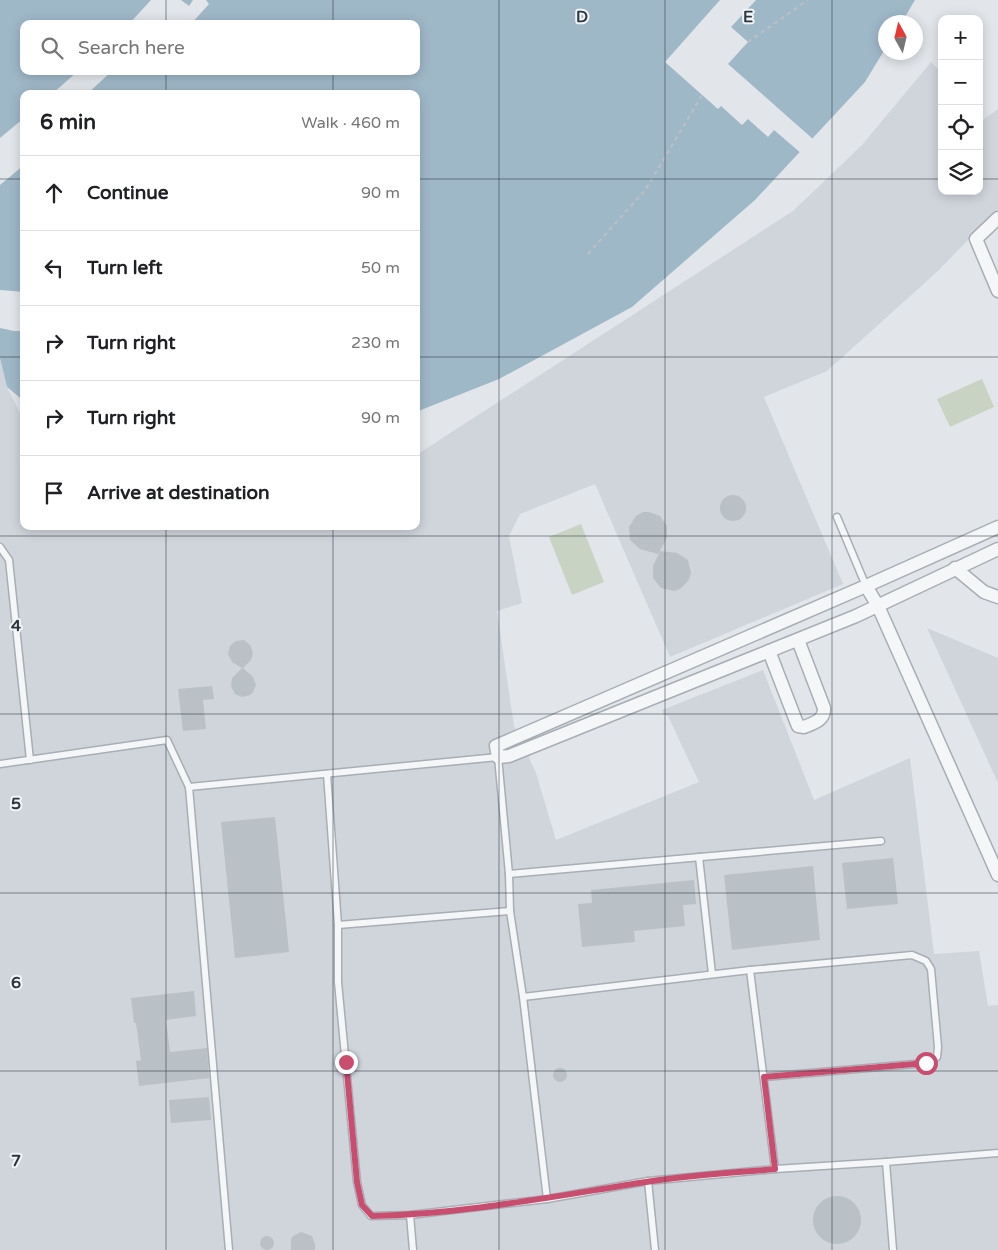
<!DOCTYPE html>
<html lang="en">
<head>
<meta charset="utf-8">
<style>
  body { margin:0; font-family:"Varela Round",sans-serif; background:#f2f2f2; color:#202124 }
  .controls { position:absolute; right:15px; top:15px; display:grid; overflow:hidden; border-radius:10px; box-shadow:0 2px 12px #0003 }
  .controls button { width:45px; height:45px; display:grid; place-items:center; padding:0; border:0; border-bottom:1px solid #e0e0e0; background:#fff; color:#202124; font:25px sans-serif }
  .compass { position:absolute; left:878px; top:15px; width:45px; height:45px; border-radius:50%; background:#fff; box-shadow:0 2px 12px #0003; rotate:352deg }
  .stop { position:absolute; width:15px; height:15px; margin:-11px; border:4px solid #c94d6f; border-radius:50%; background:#fff }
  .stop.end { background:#c94d6f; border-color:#fff; box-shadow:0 1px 5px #0008 }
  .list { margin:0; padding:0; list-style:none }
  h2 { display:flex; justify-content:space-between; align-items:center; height:65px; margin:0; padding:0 20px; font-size:21px }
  h2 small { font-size:16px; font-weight:400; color:#757577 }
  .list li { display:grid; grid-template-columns:32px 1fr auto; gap:15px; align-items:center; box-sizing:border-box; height:75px; padding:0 20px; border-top:1px solid #e0e0e0 }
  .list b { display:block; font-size:19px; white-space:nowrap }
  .list em { font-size:16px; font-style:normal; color:#757577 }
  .icon { flex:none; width:28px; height:28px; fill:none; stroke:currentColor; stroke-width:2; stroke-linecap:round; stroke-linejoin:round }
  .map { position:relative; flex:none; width:998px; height:1250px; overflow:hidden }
  .search { position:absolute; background:#fff; box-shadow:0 2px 12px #0003; left:20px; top:20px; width:400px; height:55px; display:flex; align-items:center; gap:12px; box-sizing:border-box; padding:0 18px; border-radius:10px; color:#757577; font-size:19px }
  .panel { position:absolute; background:#fff; box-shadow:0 2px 12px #0003; left:20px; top:90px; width:400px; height:440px; border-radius:10px }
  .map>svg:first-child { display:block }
</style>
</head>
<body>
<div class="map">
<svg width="998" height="1250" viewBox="0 0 998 1250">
  <rect width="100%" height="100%" fill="#e2e6ea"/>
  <g fill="#d0d5dc">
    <polygon points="931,62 942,74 942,191 979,191 979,116 983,120 998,109 998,209 938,271 827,371 764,397 843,584 670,657 595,484 520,514 509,536 522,603 497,611 514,726 536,773 556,840 699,782 668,716 663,714 662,710 763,670 814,800 910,758 934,954 979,951 988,1006 998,1005 998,1250 0,1250 0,358 7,387 24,421 24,526 416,526 416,453 421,452 793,211 862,145"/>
    <polygon points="927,628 998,658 998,783"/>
  </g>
  <g fill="#c9d3c3">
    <polygon points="982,379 994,407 950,427 937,399"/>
    <polygon points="581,524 604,582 572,595 549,537"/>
  </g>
  <path fill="#9fb8c8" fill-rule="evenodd" d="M0,0H915L902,22H886L885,49L865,82L755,200L632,307L499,379L416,412V94H24V401L7,387L0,358ZM24,24H416V71H24Z"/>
  <g fill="#e2e6ea">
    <polygon points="151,0 181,0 189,6 193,0 206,0 209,4 191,24 129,24"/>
    <polygon points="720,0 756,0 731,27 748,42 728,64 814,140 802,154 774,130 768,137 748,119 742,125 721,106 718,109 665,62"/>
    <polygon points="78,71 112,71 87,94 52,94"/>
    <polygon points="24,118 24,165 0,185 0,138"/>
    <polygon points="0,290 24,292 24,331 14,331 0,328"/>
  </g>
  <g fill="#b9c0c6">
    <circle cx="733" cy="508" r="13"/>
    <polygon points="643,512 649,512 660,516 667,526 667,538 658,554 640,549 630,540 629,527 636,516"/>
    <polygon points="660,551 677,553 688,560 691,573 689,580 680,589 674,591 661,588 653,578 653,566"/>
    <polygon points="244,640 250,645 253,653 251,660 243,668 253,677 256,685 253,692 250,695 242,697 235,694 231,686 232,678 242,668 232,662 228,654 230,646 233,643 236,641"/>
    <polygon points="212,686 214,699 203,700 206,729 183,731 178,689"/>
    <polygon points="275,817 289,952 235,958 221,822"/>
    <polygon points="893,858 898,904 847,909 842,863"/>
    <polygon points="813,866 820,940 732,950 724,875"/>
    <polygon points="694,880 696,904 683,905 685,926 634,931 635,942 582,947 578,904 592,903 591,890"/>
    <polygon points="194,991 196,1016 166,1020 170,1052 207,1048 209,1078 139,1086 136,1061 141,1060 136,1023 134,1023 131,998"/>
    <circle cx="560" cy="1075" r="7"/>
    <polygon points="209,1097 211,1120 171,1123 169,1100"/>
    <circle cx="837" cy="1220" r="24"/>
    <polygon points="301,1232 312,1236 315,1244 315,1250 291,1250 291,1239 293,1236"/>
    <circle cx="267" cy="1243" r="7"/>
  </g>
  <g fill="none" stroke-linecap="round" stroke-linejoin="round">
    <g stroke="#a7aeb4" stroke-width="9">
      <g id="service">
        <polyline points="837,517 866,586"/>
        <polyline points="0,547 9,560 30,760"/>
        <polyline points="0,764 167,740 189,787 229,1250"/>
        <polyline points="327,774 338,925 510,911"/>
        <polyline points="189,787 498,757 509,874 510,911 523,997 547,1199"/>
        <polyline points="699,857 712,974"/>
        <polyline points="509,874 881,841"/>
        <polyline points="338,925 338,982 357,1182 362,1205 371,1216 410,1215 547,1199 648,1181 775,1169 886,1162 998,1153"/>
        <polyline points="750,970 775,1169"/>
        <polyline points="523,997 750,970 912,955 926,961 931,969 938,1047 937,1057 926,1063 764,1077"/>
        <polyline points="886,1162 893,1250"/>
        <polyline points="648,1181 655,1250"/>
        <polyline points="410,1215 413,1250"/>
      </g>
    </g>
    <g stroke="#a7aeb4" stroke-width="15">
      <g id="minor">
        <polyline points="998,218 976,239 998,291"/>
        <polyline points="998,527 866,586 496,746 498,757 509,756 856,616 998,549"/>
        <polyline points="955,568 984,592 998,597"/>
        <polyline points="866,586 878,606 998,875"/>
        <path d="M769,651L796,721L798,726L804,727C814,723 825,720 824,708L798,640"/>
      </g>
    </g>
    <g stroke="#bcc0c5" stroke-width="2" stroke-dasharray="4 4" stroke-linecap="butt">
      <polyline points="748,42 808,0"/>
      <polyline points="588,254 646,189 702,95"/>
    </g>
    <use href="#service" stroke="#f5f6f8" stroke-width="6"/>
    <use href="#minor" stroke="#f5f6f8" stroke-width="12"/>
  </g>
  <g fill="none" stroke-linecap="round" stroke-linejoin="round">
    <path stroke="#c94d6f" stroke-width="6" d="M346,1062L357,1182L362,1205L372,1216C464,1214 555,1196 646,1182C689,1175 732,1173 775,1169L764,1077L926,1063"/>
  </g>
  <path fill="none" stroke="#2b3641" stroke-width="1" stroke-opacity="0.55" d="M166,0V24M333,0V24M499,0V1250M665,0V1250M832,0V1250M166,71V94M333,71V94M0,179H24M416,179H942M979,179H998M0,357H24M416,357H998M166,526V1250M333,526V1250M0,536H998M0,714H998M0,893H998M0,1071H998"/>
  <g font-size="16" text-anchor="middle" font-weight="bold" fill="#2b3641" stroke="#f2f5f7" stroke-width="4" stroke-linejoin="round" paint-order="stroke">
    <text x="582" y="22">D</text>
    <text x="748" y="22">E</text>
    <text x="16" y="631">4</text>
    <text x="16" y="809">5</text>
    <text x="16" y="988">6</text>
    <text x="16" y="1166">7</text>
  </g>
</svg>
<div class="controls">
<button>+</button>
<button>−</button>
<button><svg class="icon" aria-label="locate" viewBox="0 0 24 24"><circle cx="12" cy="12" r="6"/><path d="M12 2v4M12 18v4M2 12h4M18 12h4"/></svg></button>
<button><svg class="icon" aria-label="layers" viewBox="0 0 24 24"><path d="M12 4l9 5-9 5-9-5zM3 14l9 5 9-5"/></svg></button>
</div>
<svg class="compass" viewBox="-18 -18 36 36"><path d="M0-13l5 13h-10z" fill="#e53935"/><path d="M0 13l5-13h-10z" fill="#757577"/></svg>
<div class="stop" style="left:926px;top:1063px"></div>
<div class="stop end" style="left:346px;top:1062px"></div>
<div class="search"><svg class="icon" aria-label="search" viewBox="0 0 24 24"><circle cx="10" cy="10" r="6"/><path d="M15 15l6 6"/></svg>Search here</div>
<section class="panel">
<h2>6 min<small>Walk · 460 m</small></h2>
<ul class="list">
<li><svg class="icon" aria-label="ahead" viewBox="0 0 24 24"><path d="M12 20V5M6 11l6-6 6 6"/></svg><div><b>Continue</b></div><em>90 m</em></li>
<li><svg class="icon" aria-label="left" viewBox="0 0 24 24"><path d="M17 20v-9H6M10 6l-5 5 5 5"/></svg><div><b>Turn left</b></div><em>50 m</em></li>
<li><svg class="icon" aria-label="right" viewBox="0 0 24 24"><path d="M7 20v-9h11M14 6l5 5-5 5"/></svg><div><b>Turn right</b></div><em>230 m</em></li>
<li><svg class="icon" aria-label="right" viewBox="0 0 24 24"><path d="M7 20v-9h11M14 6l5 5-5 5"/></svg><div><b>Turn right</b></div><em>90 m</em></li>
<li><svg class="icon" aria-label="arrive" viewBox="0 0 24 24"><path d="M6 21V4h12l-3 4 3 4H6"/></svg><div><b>Arrive at destination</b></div></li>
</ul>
</section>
</div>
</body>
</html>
